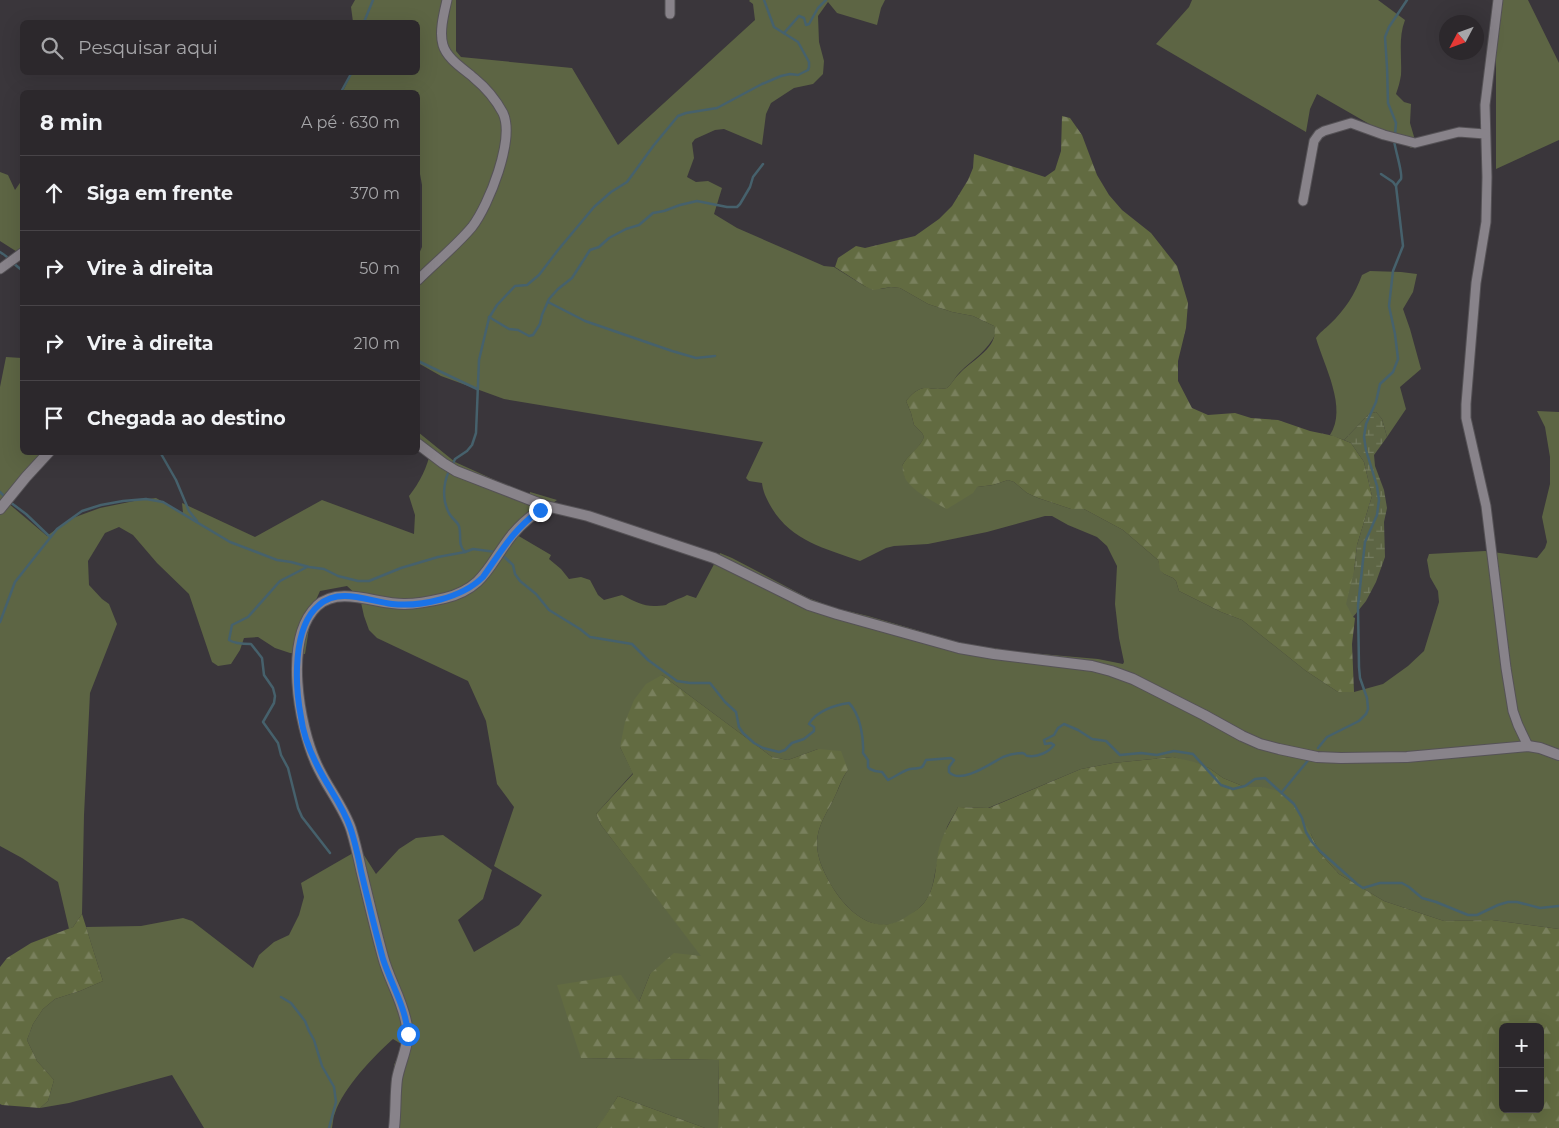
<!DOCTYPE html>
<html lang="pt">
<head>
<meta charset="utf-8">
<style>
  body { margin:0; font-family:Montserrat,sans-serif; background:#343034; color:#f1f3f6 }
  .controls { position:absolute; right:15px; bottom:15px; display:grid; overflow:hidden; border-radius:8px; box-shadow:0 5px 20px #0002 }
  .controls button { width:45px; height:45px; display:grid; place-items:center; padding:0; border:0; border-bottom:1px solid #484448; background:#2c282c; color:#f1f3f6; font:25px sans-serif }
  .compass { position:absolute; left:1439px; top:15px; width:45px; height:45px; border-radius:50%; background:#2c282c; box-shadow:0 5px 20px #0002; rotate:229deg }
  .stop { position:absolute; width:15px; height:15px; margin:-11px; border:4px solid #1a73e8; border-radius:50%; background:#fff }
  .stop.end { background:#1a73e8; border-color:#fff; box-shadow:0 1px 5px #0008 }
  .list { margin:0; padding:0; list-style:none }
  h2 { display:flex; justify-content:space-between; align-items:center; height:65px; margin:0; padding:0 20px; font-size:21px }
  h2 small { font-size:16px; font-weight:400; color:#a6a6a9 }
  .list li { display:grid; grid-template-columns:32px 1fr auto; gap:15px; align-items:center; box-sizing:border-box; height:75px; padding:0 20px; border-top:1px solid #484448 }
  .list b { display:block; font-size:19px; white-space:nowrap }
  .list em { font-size:16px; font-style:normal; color:#a6a6a9 }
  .icon { flex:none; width:28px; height:28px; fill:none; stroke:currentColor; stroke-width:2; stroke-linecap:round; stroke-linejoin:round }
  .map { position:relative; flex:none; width:1559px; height:1128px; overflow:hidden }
  .search { position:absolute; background:#2c282c; box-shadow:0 5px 20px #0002; left:20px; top:20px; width:400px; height:55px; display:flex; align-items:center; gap:12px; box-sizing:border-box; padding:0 18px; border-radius:8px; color:#a6a6a9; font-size:19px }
  .panel { position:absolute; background:#2c282c; box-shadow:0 5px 20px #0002; left:20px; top:90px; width:400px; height:365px; border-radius:8px }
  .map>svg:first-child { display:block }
</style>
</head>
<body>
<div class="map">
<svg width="1559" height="1128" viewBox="0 0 1559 1128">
  <defs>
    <pattern id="forest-firs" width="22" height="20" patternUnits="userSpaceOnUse" patternTransform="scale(1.25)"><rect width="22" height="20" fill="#626b41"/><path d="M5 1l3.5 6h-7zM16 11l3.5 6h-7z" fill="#79805d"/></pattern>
    <pattern id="wetland-marsh" width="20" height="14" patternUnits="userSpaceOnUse" patternTransform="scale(1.25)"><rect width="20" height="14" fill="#5d6544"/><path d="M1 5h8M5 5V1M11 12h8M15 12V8" fill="none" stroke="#747b5f"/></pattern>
  </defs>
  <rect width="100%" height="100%" fill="#3a363b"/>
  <g fill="#5d6544">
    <path d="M355,0H456V51L461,57L572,68L618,145L755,20L753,4L749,1L750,0H885L881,8L877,25L837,13L828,2L818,16L819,42L824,61L823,74L813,84L794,88L771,103L766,114L762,145L724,129L715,130L695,139L692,143L694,158L687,177L696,182L708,181L722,188L714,214L737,228L824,266L834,267L866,287L881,289L891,287L900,288L928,304L952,312L973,316L994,326L996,333C988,351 973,359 960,372C955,377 952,384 947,388C926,392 924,380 906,401L911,413L914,425L922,433L924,437C919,450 908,454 902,466L905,477L977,487L993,485L1008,480L1014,482L1027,493L1038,498L1071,509H1084L1123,530L1158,560L1161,570L1164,574L1173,578L1176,581L1179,591L1221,612L1242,620L1306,671L1338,692H1354L1383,684L1408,666L1424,651L1439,602L1438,591L1430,577L1427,560L1429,554L1485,551L1537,558L1545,548L1547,542L1542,517L1550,484V457L1545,427L1537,411L1559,412V929L1492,920L1444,921L1384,901L1339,874L1319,852L1311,834L1262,787H1245L1223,778L1209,768L1173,757L1113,763L1081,769L988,808L958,807C955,814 950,820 947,827C944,839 940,852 937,864C933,879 934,890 924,903C920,908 914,912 909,916C876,940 846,911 830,883C823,870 817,858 817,843C817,825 829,810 836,794C840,786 842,778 848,770L818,749L788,760L772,757L662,675L620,747L633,773L596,814L601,825L702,956L650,974L639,1002L581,1058L719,1060L718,1128H705L618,1096L602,1122L596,1128H393L395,1102L394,1065L403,1045L393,1039C373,1057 344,1087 335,1113C333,1117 333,1123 332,1128H204L172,1075L69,1103L40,1108L48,1101L54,1080L37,1061L27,1040L33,1024L43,1009L55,999L80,991L103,981L86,927L141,926L183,918L192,921L253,968L259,955L274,942L289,935L299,915L304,897L301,883L360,849L376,874L399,849L416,838L443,835L492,870L483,899L458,920L474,952L519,925L542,895L494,866L514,807L497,784L486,721L468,681L377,638L369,630L364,616L360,598L347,586L320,591L312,609L305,654L290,653L275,648L258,637L244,638L240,650L231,664L218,666L212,662L189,594L157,563L133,535L119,527L105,533L88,561L89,585L102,599L109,604L117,624L90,693L84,815L82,914L73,927L69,929L58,882L22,858L0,846V387L6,357L22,358V452L46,453L8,503L47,536L70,519L100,508L139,500L156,498L183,513L182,503L255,537L322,500L414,534L415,515L409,496C420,482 427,468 431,450L418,438V432L455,462L497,481L529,497L530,492L557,500L542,511L517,535L551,555L549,559L561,569L569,579L581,577L590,580L598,595L604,600L622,595C640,604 645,608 666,605C671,601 680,599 687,595L696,598L720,553L732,558L808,598L835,608L868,616L961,643L1018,652L1098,659L1123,664L1124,662L1119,638L1115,604L1117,566L1107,546L1097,537L1068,525L1052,516H1045L987,532L928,544L894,546L886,548L860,561C824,548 790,541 770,505C766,497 763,492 762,483L749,481L746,478L763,442L504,399L441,376L418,363V256L422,247V185L418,163V92H338L343,91L352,73L418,72V22H353L351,7Z"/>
    <path d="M1192,0H1378L1405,20C1398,38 1402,56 1401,75C1400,82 1398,88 1396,94L1404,102L1411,104L1410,123L1417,147L1411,148L1317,94L1310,109L1306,132L1156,44L1189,7Z"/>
    <polygon points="1497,0 1528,0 1559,63 1559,140 1496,169 1496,45 1490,20 1495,13"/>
    <polygon points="0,172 8,175 15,190 22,180 22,255 0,241"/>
    <path d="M1370,271L1401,272L1417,274L1413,292L1403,309L1410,329L1421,369L1400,387L1406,409L1387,437L1382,419L1376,412L1369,414L1344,440L1330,435C1348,408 1324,366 1316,338C1320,332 1325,329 1330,324C1345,310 1355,294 1362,275Z"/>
  </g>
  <g fill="url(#forest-firs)" fill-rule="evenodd">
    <path d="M1062,116L1070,118L1082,135L1097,175L1109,195L1122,210L1151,233L1177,266L1188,303L1186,328L1178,361V381L1192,408L1208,415L1235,413L1251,418L1278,420L1310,431L1334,436L1351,443L1364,462L1372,496L1357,545L1354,571L1353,617L1355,618L1352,644L1354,692H1338L1306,671L1242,620L1221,612L1179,591L1176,581L1173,578L1164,574L1160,570L1158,560L1123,530L1084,509H1071L1038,498L1027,493L1014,482L1008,480L993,485L977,487L973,493L947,509C934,502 912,491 905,478C903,474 903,470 902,466C908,454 919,449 924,437L922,433L914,425L911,413L906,401C924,380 926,392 947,388C952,384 955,377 960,373C972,360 1000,347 994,326L973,316L952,312L928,304L900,288L891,287L874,290L866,287L835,267L838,258L856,246L865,248L915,236L939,219L952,206L968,180L973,168L974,154L1045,177L1055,170L1061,151Z"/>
    <path d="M662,675L772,757L788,760L818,749L841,751L848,770C842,778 840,785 836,794C829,810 817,825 817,843C817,858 823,870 830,883C846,911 876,940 909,915C914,912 920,908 924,903C936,888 935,867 939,849C943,833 951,821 958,807L989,808L1081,769L1113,763L1173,757L1194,762L1209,768L1223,778L1245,787H1262L1278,791L1294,806L1311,834L1319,852L1339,874L1384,901L1444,921L1492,920L1559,929V1128H718L719,1060L581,1058L557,985L621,975L639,1002L650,974L674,953L701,956L601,825L596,814L633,774L620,747L625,722L634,700L646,684ZM1503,1027H1540V1109H1503Z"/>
    <polygon points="82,914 103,981 80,991 55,999 43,1009 33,1024 27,1040 37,1061 54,1080 48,1101 40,1108 2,1105 0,1104 0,967 7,958 31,943 73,927"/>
    <polygon points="618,1096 705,1128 596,1128 602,1121"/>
  </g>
  <polygon fill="url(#wetland-marsh)" points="1376,412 1382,419 1387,437 1374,455 1375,466 1384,490 1387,508 1384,522 1385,557 1376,582 1366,601 1353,617 1346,604 1354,571 1357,545 1372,496 1364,462 1351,443 1344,440 1369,414"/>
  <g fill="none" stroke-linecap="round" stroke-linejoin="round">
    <g stroke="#46616c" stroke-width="2.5">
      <polyline points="364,22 373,0"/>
      <polyline points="784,33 799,16 804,18 806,25 809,24 818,8 826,0"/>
      <polyline points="341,92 352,72"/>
      <polyline points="1395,135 1396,123 1388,103 1387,67 1385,37 1389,27 1407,0"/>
      <path d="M1394,140C1395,150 1403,173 1401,179C1400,180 1396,185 1396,186"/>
      <path d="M0,252C9,257 14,265 22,270"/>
      <polyline points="548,302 585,321 672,351 696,358 715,356"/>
      <polyline points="489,317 509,329 518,330 529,336 533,335 540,324 542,315 549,299 558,289 572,278 590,250 599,247 609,238 626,229 639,225 653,213 664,211 680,205 697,201 727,207 737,207 740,204 750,187 753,177 763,164"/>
      <polyline points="418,361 477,389"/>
      <polyline points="160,452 176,480 189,511 197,521"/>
      <polyline points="452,466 455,459 467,451 472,445 476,433 479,360 489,318 497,305 515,286 527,285 539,275 558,250 594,207 611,192 627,182 654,145 678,116 686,113 717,108 762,84 781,76 790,74 798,75 808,70 809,67 809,62 798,42 774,27 764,0"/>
      <path d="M449,471C443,484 442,500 449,513C451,518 457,521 459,526C462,536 457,544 465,552"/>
      <polyline points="0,492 6,498"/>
      <polyline points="10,502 26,514 50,537"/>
      <path d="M501,554L513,565L515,574L520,581L536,594L549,610L580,629L590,637L632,644L648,660L677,681L690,683H710L725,702L736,712L739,727L743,733L754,743L763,748L779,752L785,750L792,743L804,739L814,731V727L809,724C816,711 835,705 849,703C860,714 864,738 863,753L868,760V767L870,769L875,771L882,772L888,780C895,777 902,771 910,769C914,768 919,769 922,767C924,765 925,762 926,760L951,758L954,760L949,767V772C961,785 991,763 1003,757C1008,755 1016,753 1022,753C1028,754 1023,756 1029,756C1038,757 1049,752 1054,745L1051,743L1045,744L1044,740L1054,735L1058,728L1064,724L1078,730L1092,739L1106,741L1120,755L1141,753L1157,755L1174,751L1193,754L1221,785L1233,789L1245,786L1255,779L1265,778L1294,804L1302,818L1306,832L1312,842L1320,851L1357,884L1363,888L1380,883H1402L1409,887L1422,898L1436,902L1468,915H1477L1498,905L1508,902H1517L1540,908L1559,906"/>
      <path d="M307,567L280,581L248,617L232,625L229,640C235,644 244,644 251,644L262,658L264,675L273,688L275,696L274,703L263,722L278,743L281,755L288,768L298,808L302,817L330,853"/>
      <polyline points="0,622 15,582 57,529 82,511 101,505 123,501 146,499 163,502 230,542 277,560 291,562 309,567 324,569 338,576 358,581 369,581 401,568 438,557 465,552 473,549 496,552"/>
      <polyline points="1318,748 1327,737 1359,721 1366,714 1368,709 1367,698 1360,678 1359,667 1358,606 1365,542 1377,515 1379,500 1377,486 1366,450 1364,437 1366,424 1376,402 1380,384 1393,372 1398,359 1395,334 1389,306 1393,271 1403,246 1396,186 1393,182 1381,174"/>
      <polyline points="1282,792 1310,758"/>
      <polyline points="281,997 291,1003 305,1021 309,1031 314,1040 322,1066 334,1087 336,1102 329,1128"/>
    </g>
    <g stroke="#555256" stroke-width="11">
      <g id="minor">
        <polyline points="670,0 670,14"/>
        <polyline points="1498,0 1485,105 1487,177 1486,222 1476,283 1466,404 1466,418 1486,506 1506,668 1513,711 1518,725 1528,746"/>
        <polyline points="1303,201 1314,141 1319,134 1324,131 1351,123 1384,135 1415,143 1459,132 1485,134"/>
        <polyline points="0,269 22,253"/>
        <path d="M418,280C435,263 456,246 472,227C489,205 515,139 503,113C496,100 485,87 474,78C464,69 447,59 443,45C439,32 444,13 447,0"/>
      </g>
    </g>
    <g stroke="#555256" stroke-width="12">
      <g id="tertiary">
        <polyline points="418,444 443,463 456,471 546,506"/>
        <polyline points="0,509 26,477 49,452"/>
        <path d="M394,1128C396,1112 395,1095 397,1079C400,1062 410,1044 407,1027C404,1003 389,980 383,957C375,928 368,898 361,869C358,855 355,842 351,829C343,806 326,786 316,763C299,725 283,639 317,606C340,585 378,605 405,604C418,604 432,601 445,598C485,588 489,564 512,535C522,523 533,514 546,506L588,516L714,558L809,605L837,614L959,648L994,654L1092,666L1111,671L1133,679L1204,715L1242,736L1260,744L1279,749L1317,757L1341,758L1407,757L1528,746L1540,748L1559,755"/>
      </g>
    </g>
    <use href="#minor" stroke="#88838a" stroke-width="9"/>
    <use href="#tertiary" stroke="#88838a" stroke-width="10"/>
  </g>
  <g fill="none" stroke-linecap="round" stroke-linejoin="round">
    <path stroke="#1a73e8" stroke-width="6" d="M408,1034C406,1008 391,984 383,959C375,930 368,900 361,871C358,856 355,841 350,827C342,804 326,785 316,763C309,749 303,733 301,717C295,686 292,627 319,605C339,587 368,601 392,604C421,607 462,598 483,577C502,550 513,530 540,510"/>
  </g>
</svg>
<div class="controls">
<button>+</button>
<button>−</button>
</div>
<svg class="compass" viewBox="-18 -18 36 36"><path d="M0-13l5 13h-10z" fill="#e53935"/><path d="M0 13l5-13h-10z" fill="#a6a6a9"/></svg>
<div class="stop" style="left:408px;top:1034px"></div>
<div class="stop end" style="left:540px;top:510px"></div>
<div class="search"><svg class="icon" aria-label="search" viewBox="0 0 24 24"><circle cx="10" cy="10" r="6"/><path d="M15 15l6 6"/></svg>Pesquisar aqui</div>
<section class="panel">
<h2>8 min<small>A pé · 630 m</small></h2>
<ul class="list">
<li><svg class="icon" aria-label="ahead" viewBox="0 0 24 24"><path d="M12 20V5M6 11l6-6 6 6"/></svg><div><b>Siga em frente</b></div><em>370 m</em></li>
<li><svg class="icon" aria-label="right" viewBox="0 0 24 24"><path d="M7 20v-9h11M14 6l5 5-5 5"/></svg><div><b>Vire à direita</b></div><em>50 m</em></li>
<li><svg class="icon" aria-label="right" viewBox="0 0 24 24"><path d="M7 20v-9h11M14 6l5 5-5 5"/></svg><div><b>Vire à direita</b></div><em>210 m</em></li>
<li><svg class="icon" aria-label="arrive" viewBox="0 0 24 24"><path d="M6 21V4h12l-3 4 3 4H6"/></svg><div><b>Chegada ao destino</b></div></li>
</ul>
</section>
</div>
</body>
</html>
